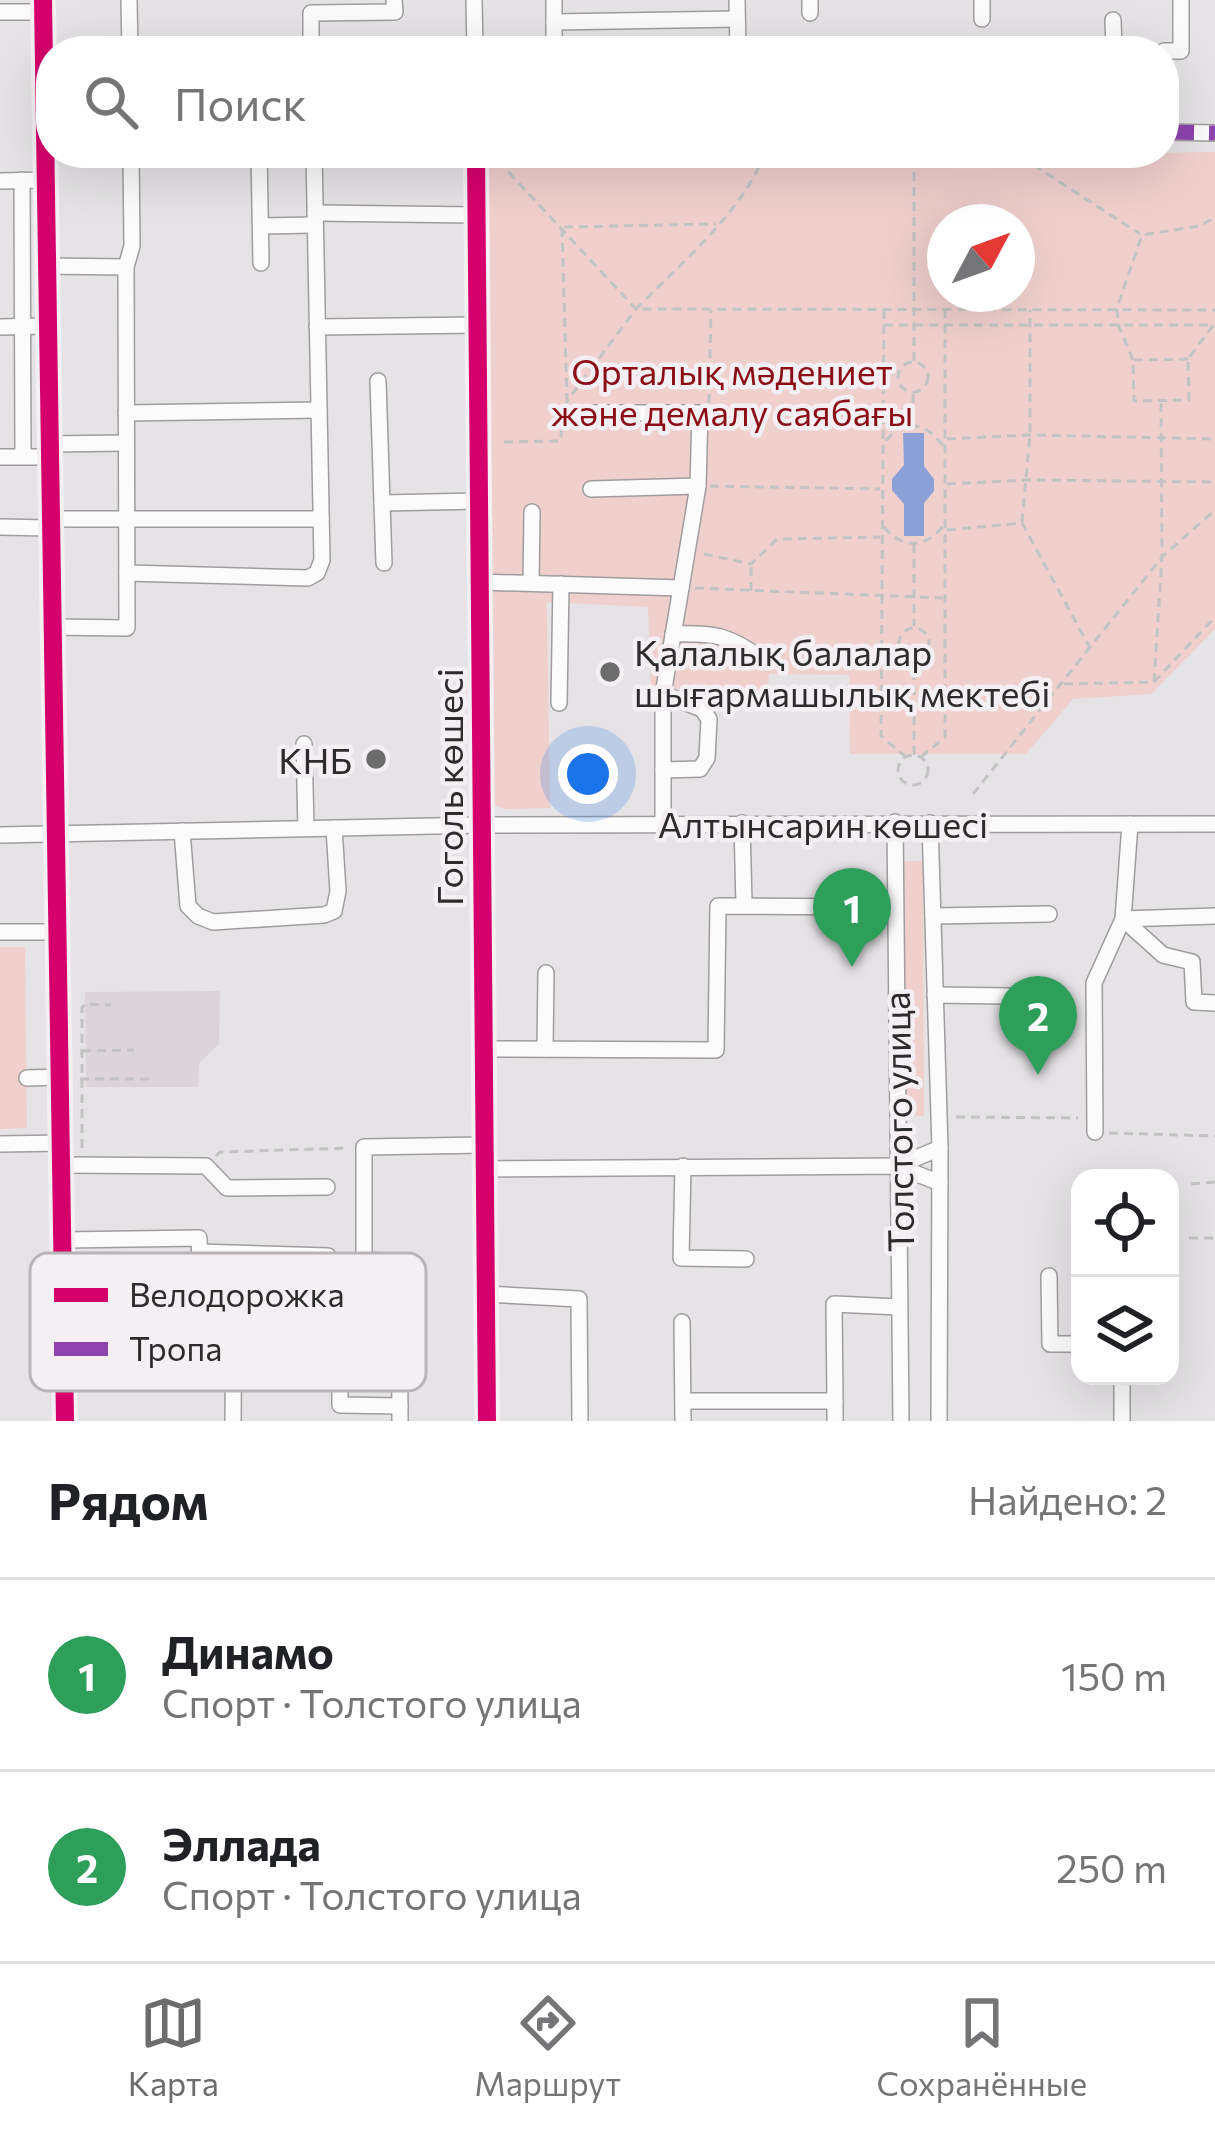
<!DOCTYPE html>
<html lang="ru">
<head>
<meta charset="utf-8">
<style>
  body { margin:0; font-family:Commissioner,sans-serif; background:#f2f2f2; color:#202124 }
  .controls { position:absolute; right:36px; bottom:36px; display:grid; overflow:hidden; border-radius:24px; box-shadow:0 12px 48px #0002 }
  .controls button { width:108px; height:108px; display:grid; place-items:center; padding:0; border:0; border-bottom:3px solid #e0e0e0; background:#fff; color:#202124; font:60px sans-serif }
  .compass { position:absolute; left:927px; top:204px; width:108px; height:108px; border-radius:50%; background:#fff; box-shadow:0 12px 48px #0002; rotate:49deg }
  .you { position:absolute; left:588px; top:774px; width:42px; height:42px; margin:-30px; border:9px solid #fff; border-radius:50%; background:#1a73e8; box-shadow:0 0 0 18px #1a73e833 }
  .badge { display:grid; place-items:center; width:78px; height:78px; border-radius:50%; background:#6d6c6d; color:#fff; font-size:39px; font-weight:700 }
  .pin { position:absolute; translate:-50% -99px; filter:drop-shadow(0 3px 6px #0008) }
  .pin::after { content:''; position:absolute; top:63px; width:42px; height:36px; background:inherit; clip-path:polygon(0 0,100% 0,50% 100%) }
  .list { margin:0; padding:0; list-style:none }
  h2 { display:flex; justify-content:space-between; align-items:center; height:156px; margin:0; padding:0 48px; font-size:51px }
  h2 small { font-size:39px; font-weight:400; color:#757577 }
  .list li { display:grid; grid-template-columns:78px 1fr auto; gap:36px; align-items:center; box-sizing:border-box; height:192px; padding:0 48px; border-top:3px solid #e0e0e0 }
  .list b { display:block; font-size:45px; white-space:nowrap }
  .list p { margin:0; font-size:39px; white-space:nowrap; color:#757577 }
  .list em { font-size:39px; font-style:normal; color:#757577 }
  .icon { flex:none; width:66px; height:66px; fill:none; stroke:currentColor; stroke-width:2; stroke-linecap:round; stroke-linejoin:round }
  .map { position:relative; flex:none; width:1215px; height:1421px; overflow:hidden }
  .search { position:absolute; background:#fff; box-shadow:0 12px 48px #0002; left:36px; right:36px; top:36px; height:132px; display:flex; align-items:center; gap:30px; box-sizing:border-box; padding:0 42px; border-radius:48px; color:#757577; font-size:45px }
  .sheet { height:540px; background:#fff }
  nav { display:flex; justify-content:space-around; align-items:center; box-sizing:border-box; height:168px; border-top:3px solid #e0e0e0; background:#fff; font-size:33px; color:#757577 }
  nav a { display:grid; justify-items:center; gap:6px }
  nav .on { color:#6d6c6d }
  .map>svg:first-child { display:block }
</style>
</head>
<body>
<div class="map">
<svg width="1215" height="1421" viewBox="0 0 1215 1421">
  <rect width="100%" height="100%" fill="#e5e3e5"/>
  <polygon fill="#dbd5db" points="220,991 219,1044 199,1063 198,1087 86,1087 85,992"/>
  <g fill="#efd0cd" fill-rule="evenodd">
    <path d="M1215,152V629L1151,694L1073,699L1026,754H850L849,693H863V687L849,686V675L769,674L768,691L651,688L648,607L547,602L550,808L505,809L494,805L491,795L486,162ZM945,222H1017V294H945Z"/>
    <polygon points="901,861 923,861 924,1116 902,1116"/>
    <polygon points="0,947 25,947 27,1128 0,1129"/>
  </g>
  <polygon fill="#8ca0d8" points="903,433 924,433 924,466 934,479 934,491 924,503 924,536 904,536 904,504 892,490 892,479 904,465"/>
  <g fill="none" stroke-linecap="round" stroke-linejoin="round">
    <g stroke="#9f9d9e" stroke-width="18">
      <g id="minor">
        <polyline points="43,0 65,1421"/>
        <polyline points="129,0 130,51"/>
        <polyline points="474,0 475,51"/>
        <polyline points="554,0 554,51"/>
        <polyline points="737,0 738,51"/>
        <polyline points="810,0 810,13"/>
        <polyline points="0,12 43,12"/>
        <polyline points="982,19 982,0"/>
        <polyline points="1113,20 1114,51"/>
        <polyline points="554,22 737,19"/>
        <polyline points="311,51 311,13 395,12 394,0"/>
        <polyline points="1164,51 1181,51 1181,0"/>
        <polyline points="1164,132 1215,133"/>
        <polyline points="259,153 261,263"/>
        <polyline points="476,153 487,1421"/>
        <polyline points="22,180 23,456"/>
        <polyline points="0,181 46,180"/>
        <polyline points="315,213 476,215"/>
        <polyline points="261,226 315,225"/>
        <polyline points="46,266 126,267"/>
        <polyline points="0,327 47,326"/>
        <polyline points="317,327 477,325"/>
        <polyline points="378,381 384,563"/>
        <polyline points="126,413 319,410"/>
        <polyline points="49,444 126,443"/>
        <polyline points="0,457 48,457"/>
        <polyline points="591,489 698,486"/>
        <polyline points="382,503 479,501"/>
        <polyline points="49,519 321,519"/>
        <polyline points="0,527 50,528"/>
        <polyline points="127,573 308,578 317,573 322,560 314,153"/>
        <polyline points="479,582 681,588 698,486 700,413 592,413"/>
        <polyline points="531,583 532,512"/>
        <polyline points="51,627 127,628 126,267 132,246 131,153"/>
        <path d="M673,634C713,633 727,634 760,658"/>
        <polyline points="663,694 702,709 709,719 707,758 700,769 663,770"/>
        <polyline points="559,703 561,584"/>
        <polyline points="304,744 306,828"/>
        <polyline points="895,822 901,1421"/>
        <polyline points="742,823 744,905"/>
        <polyline points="930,823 940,1148 939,1421"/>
        <polyline points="663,824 663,694 681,588"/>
        <polyline points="182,831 188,906 198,916 213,922 324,915 334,911 338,891 334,828"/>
        <polyline points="0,835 481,825 1215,824"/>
        <polyline points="933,916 1049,914"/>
        <polyline points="1123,919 1163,955 1192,962 1194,1002 1215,1003"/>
        <polyline points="1123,919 1215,916"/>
        <polyline points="0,932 56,932"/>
        <polyline points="935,995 1008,996"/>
        <polyline points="484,1049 716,1050 718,906 865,907"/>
        <polyline points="545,1049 546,973"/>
        <polyline points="27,1078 61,1077"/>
        <polyline points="1095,1132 1094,983 1123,919 1130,824"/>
        <polyline points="0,1144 63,1143"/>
        <polyline points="63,1165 206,1166 227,1188 327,1187"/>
        <polyline points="683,1166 681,1258 746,1259"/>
        <polyline points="897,1166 940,1148"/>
        <polyline points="484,1169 897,1166 940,1183"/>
        <polyline points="64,1240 199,1238 200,1266"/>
        <polyline points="200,1252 328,1256"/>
        <polyline points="1049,1276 1050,1344 1080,1344"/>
        <polyline points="485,1294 579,1299 580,1421"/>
        <polyline points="234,1302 309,1305 312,1315 365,1316 364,1260"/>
        <polyline points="682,1322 683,1421"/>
        <polyline points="1122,1376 1122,1421"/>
        <polyline points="683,1401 835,1401 835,1421"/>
        <polyline points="835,1401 834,1304 899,1307"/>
        <polyline points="233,1421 234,1302 235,1290 131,1288 131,1376 340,1376 340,1405 400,1406"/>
        <polyline points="400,1421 399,1262 364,1260 364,1147 484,1145"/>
      </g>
    </g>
    <g stroke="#c3c3c3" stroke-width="3" stroke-dasharray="9 6" stroke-linecap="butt">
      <path d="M764,153C747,208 677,267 636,309L1215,310"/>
      <polyline points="1026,153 1029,162 1140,234"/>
      <polyline points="564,227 716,224"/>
      <polyline points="562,228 567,399"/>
      <polyline points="884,310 881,736 906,757"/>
      <polyline points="884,325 1213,325"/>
      <polyline points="1188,359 1133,360 1134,401 1189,400 1188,359 1215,323"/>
      <polyline points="1133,360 1118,324 1117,308 1142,235 1200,226 1215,217"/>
      <polyline points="914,361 914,153"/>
      <circle cx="913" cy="377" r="15"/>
      <polyline points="913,394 913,424"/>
      <polyline points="709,403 711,311"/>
      <polyline points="947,439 1030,435 1215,439"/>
      <path d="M886,441C904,416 928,424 944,447"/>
      <polyline points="504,442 560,441 567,401 636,309 500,163 761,160"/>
      <polyline points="947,484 1027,480 1215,482"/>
      <polyline points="710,486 880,489"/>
      <polyline points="1022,522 1030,435 1030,310"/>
      <path d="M884,527C903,550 926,548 944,525"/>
      <polyline points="947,530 1022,523 1090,648"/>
      <polyline points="914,544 914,626"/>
      <polyline points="704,554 751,564 777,539 880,537"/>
      <polyline points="695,588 943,598"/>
      <polyline points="751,591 751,566"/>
      <circle cx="914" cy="643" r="15"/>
      <polyline points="1154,682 1162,557 1161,401"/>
      <polyline points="1064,684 1154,682 1215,617"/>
      <polyline points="914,755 914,658"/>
      <circle cx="913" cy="770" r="15"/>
      <polyline points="921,757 945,737 945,309"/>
      <polyline points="973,794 1162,557 1215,510"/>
      <polyline points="82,1051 134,1050"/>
      <polyline points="80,1079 155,1079"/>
      <polyline points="956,1117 1078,1118"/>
      <polyline points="1109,1133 1215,1136"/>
      <polyline points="82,1148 82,1008 85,1004 111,1005"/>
      <polyline points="216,1156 220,1152 349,1148"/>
      <polyline points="1191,1184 1215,1182"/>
      <polyline points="1189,1238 1215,1238"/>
    </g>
    <use href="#minor" stroke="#fbfbfb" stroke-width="15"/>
    <polyline stroke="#8e44ad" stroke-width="15" stroke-dasharray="30 15" stroke-linecap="butt" points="1164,132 1215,133"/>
    <g stroke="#f3eff3" stroke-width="26">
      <g id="cycleway">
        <polyline points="43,0 65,1421"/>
        <polyline points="476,153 487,1421"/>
      </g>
    </g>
    <use href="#cycleway" stroke="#d6006c" stroke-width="18"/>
  </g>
  <g fill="#6d6c6d" stroke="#f3eff3" stroke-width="4.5">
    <circle cx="610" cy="672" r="12"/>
    <circle cx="376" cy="759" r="12"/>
  </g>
  <g text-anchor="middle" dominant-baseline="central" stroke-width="9" stroke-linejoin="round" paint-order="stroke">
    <g font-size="36" fill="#8b0e16" stroke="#f3eff3">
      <text x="732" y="370">Орталық мәдениет<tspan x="732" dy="41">және демалу саябағы</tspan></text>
    </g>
    <g font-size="36" fill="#2d2c2d" stroke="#f3eff3" text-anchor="start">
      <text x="634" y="651">Қалалық балалар<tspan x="634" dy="41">шығармашылық мектебі</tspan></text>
      <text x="352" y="759" text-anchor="end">КНБ</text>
    </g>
    <g font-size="36" fill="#2d2c2d" stroke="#f3eff3">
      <text transform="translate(448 787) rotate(-90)">Гоголь көшесі</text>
      <text x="823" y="823">Алтынсарин көшесі</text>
      <text transform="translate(897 1122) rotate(-91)">Толстого улица</text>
    </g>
  </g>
  <rect x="30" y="1253" width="396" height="138" rx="18" fill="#f3eff3" stroke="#b8b4b8" stroke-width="3"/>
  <rect x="54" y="1288" width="54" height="14" fill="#d6006c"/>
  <rect x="54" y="1342" width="54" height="14" fill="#8e44ad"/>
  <g font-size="33" fill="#2d2c2d">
    <text x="129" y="1307">Велодорожка</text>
    <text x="129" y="1361">Тропа</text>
  </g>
</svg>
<div class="controls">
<button><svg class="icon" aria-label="locate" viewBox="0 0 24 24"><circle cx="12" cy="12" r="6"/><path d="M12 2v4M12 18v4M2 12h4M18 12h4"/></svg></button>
<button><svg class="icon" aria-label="layers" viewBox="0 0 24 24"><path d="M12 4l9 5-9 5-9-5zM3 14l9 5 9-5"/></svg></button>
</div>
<svg class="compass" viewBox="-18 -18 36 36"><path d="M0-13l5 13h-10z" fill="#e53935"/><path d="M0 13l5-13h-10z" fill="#757577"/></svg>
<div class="you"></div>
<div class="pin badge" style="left:852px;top:967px;background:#2e9e5b">1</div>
<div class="pin badge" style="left:1038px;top:1075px;background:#2e9e5b">2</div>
<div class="search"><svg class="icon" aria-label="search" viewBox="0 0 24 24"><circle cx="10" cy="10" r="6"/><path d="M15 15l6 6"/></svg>Поиск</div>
</div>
<section class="sheet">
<h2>Рядом<small>Найдено: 2</small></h2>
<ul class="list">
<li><span class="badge" style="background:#2e9e5b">1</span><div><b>Динамо</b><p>Спорт · Толстого улица</p></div><em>150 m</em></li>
<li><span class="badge" style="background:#2e9e5b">2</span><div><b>Эллада</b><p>Спорт · Толстого улица</p></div><em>250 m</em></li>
</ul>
</section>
<nav>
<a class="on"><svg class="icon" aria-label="map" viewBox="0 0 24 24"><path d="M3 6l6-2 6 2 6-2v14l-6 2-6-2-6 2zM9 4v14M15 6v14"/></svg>Карта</a>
<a><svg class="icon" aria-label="directions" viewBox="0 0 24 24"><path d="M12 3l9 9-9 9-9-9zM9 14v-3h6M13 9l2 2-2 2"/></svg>Маршрут</a>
<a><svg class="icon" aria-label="saved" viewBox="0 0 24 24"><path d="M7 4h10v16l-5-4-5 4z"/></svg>Сохранённые</a>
</nav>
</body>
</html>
